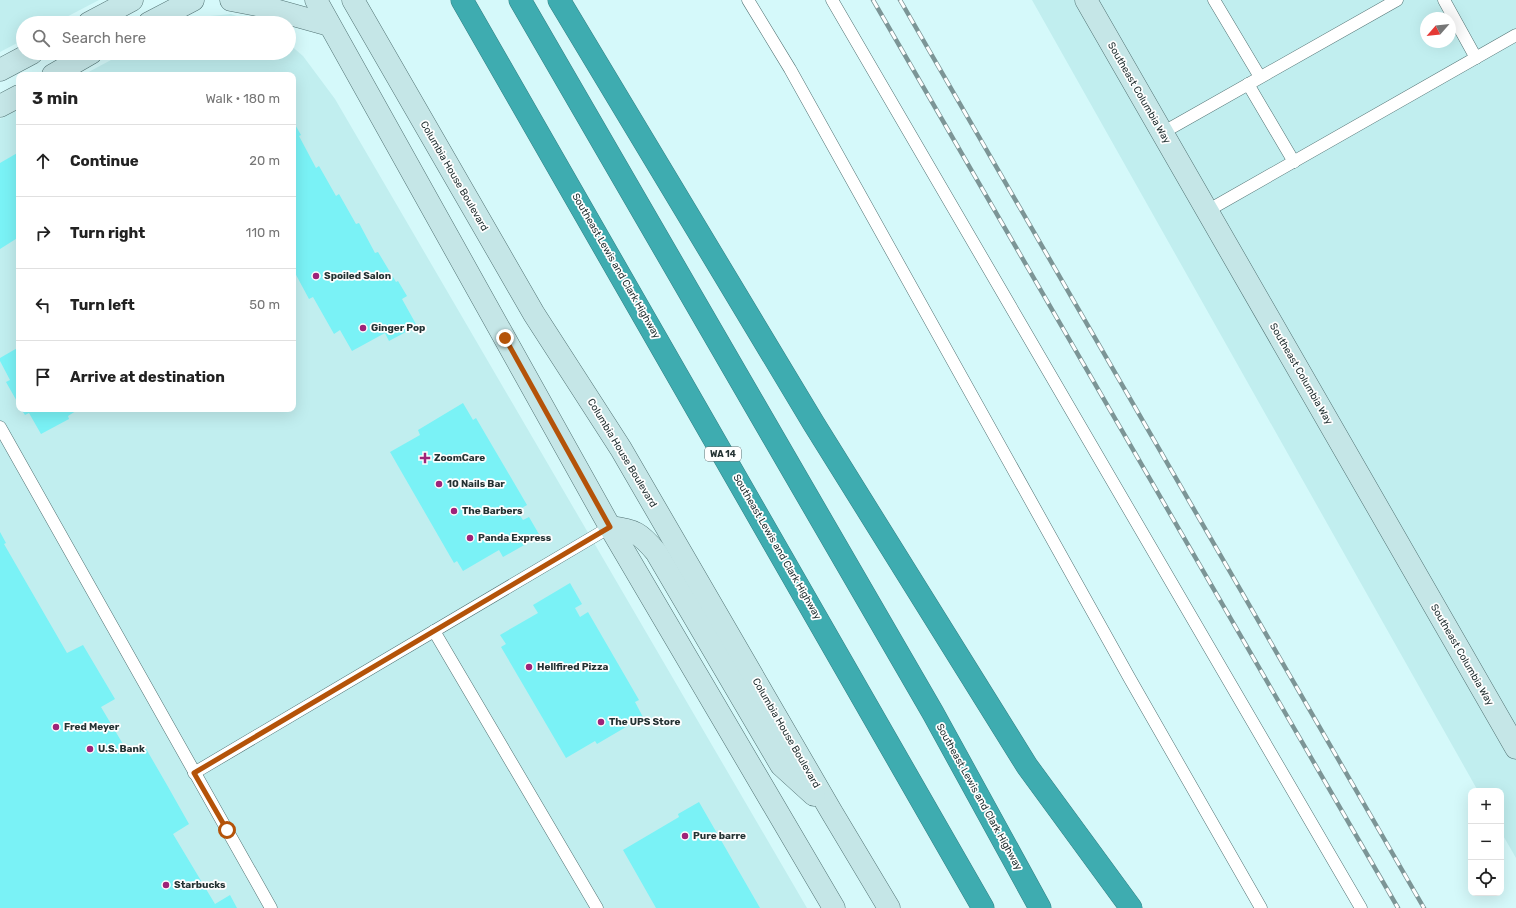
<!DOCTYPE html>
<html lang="en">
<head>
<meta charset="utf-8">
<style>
  body { margin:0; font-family:Rubik,sans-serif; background:#f2f2f2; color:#222 }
  .controls { position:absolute; right:12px; bottom:12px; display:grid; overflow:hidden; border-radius:8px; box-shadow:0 4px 16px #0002 }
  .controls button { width:36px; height:36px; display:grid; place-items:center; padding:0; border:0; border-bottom:1px solid #e0e0e0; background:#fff; color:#222; font:20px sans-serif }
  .compass { position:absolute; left:1420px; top:12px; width:36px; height:36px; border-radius:50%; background:#fff; box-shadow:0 4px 16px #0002; rotate:242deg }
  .stop { position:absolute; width:12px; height:12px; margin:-9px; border:3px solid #b45309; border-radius:50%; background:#fff }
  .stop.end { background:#b45309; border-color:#fff; box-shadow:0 1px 4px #0008 }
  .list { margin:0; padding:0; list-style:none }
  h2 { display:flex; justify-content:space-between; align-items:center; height:52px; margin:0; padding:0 16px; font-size:17px }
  h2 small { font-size:13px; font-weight:400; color:#767676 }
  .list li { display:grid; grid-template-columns:26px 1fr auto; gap:12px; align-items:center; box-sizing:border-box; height:72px; padding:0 16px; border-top:1px solid #e0e0e0 }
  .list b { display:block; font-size:15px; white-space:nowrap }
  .list em { font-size:13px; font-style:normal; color:#767676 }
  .icon { flex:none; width:22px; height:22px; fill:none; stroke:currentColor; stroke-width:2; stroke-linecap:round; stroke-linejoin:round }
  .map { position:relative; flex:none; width:1516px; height:908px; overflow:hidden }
  .search { position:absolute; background:#fff; box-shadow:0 4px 16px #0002; left:16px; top:16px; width:280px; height:44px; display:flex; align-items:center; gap:10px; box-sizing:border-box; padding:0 14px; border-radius:22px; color:#767676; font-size:15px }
  .panel { position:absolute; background:#fff; box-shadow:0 4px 16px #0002; left:16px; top:72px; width:280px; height:340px; border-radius:8px }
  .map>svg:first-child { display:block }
</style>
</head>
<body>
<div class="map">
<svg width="1516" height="908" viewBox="0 0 1516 908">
  <rect width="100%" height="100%" fill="#d5f9fa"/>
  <g fill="#c1eeef" fill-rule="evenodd">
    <polygon points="0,0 99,0 55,23 23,23 23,40 0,52"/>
    <path d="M1032,0H1516V858L1501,832V791H1478ZM1426,18H1450V42H1426Z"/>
    <polygon points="231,14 257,23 186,23 200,17"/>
    <polygon points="289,44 303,56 335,99 807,908 0,908 0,119 19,109 19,409 293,409 293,75 83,75 124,53 289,53"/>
  </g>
  <g fill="#7af2f6">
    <polygon points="293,121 301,135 299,136 316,168 319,166 336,196 339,194 356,224 359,223 375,253 378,252 396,282 398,281 407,296 402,299 417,326 389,341 385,333 352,351 340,330 334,334 313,297 309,299 295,273 293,275"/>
    <polygon points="19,152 19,237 0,249 0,163"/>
    <polygon points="19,347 19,405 6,382 10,380 0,361 0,358"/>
    <polygon points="463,403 473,420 476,418 527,505 517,511 523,520 529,517 540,536 503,557 499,550 463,571 457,561 454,563 390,452 420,435 418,430"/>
    <polygon points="21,409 79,409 68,416 69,419 41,434 29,413 25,415"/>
    <polygon points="0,532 6,543 4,544 67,653 83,645 115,699 101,707 130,756 145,747 167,785 189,824 173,834 215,904 230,895 237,908 0,908"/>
    <polygon points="570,583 582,604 575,608 580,617 588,612 639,700 635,702 643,717 597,744 595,741 566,758 501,647 506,644 500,635 538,613 533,605"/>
    <polygon points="699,802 760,908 656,908 623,850 679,817 678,814"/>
  </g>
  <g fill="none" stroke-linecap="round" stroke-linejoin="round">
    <g stroke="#517273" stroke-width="13">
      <g id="lane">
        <polyline points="748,0 790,69 1130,679 1261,908"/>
        <polyline points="832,0 1361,908"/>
        <polyline points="1214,0 1260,77"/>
        <polyline points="1444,0 1476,58"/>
        <polyline points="1248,84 1294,162"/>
        <polyline points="1162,133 1397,0"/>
        <polyline points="1207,211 1516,35"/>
        <polyline points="0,427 271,908"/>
        <polyline points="434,631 597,908"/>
        <polyline points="194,773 610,527"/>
      </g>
    </g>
    <g stroke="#517273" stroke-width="23">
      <g id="secondary">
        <polyline points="231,0 257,5 329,25"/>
        <polyline points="316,0 610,527 834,908"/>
        <polyline points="353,0 534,314 621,449 831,811 889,908"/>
        <polyline points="1086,0 1516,748"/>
        <polyline points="89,23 132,0"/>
        <polyline points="149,23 193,0"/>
        <polyline points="0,70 32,53"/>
        <polyline points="53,75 91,53"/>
        <polyline points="0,106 19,96"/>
        <path d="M610,527C635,530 640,533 656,552L781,765L814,795"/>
      </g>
    </g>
    <g stroke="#358184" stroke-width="23">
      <g id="highway">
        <polyline points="462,0 983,908"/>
        <polyline points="520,0 933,713 1040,908"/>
        <polyline points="559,0 814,424 1027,766 1131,908"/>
      </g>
    </g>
    <use href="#lane" stroke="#fff" stroke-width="12"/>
    <use href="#secondary" stroke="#c5e6e7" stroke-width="22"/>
    <use href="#highway" stroke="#3eacb0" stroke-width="22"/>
    <g stroke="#7c9596" stroke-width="4.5">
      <g id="rail">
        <polyline points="873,0 1398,908"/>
        <polyline points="900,0 1424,908"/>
      </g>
    </g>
    <use href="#rail" stroke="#fefefe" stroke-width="3" stroke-dasharray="9" stroke-linecap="butt"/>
  </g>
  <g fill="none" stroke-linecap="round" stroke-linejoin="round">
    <polyline stroke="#b45309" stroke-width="5" points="227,830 194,773 610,527 505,338"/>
  </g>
  <g fill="#9e2379" stroke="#fefefe" stroke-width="1.5">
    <circle cx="316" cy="276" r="4"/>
    <circle cx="363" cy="328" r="4"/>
    <path d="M423 452h4v4h4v4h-4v4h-4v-4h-4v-4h4z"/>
    <circle cx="439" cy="484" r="4"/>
    <circle cx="454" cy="511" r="4"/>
    <circle cx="470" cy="538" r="4"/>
    <circle cx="529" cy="667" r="4"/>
    <circle cx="601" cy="722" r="4"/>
    <circle cx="56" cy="727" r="4"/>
    <circle cx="90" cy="749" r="4"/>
    <circle cx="685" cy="836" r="4"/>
    <circle cx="166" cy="885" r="4"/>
  </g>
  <g text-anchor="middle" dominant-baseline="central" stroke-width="3.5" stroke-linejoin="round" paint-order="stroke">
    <rect fill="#fefefe" stroke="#656f70" stroke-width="1" x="705" y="447" width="36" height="14" rx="3"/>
    <g font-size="9" font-weight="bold" fill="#243233">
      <text x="723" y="454">WA 14</text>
    </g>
    <g font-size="10" fill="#243233" stroke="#fefefe">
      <text transform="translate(1139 93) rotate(60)">Southeast Columbia Way</text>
      <text transform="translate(454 176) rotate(60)">Columbia House Boulevard</text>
      <text transform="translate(616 266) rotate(60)">Southeast Lewis and Clark Highway</text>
      <text transform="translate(1301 374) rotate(60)">Southeast Columbia Way</text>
      <text transform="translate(622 453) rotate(59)">Columbia House Boulevard</text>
      <text transform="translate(777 547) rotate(60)">Southeast Lewis and Clark Highway</text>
      <text transform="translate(1462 655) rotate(60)">Southeast Columbia Way</text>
      <text transform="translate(786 733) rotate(60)">Columbia House Boulevard</text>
      <text transform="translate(979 797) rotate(61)">Southeast Lewis and Clark Highway</text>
    </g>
    <g font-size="10" font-weight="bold" fill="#243233" stroke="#fefefe" text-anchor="start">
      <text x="324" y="276">Spoiled Salon</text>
      <text x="371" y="328">Ginger Pop</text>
      <text x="434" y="458">ZoomCare</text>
      <text x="447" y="484">10 Nails Bar</text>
      <text x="462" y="511">The Barbers</text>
      <text x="478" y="538">Panda Express</text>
      <text x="537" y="667">Hellfired Pizza</text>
      <text x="609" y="722">The UPS Store</text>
      <text x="64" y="727">Fred Meyer</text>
      <text x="98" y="749">U.S. Bank</text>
      <text x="693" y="836">Pure barre</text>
      <text x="174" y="885">Starbucks</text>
    </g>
  </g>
</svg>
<div class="controls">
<button>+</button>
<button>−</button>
<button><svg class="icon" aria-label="locate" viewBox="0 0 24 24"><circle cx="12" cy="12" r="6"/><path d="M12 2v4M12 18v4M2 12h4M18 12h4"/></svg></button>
</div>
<svg class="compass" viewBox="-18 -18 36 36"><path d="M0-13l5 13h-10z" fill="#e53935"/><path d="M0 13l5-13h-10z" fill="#767676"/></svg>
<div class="stop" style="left:227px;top:830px"></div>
<div class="stop end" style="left:505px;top:338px"></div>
<div class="search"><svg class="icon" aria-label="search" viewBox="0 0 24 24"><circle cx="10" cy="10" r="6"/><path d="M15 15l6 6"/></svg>Search here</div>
<section class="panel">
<h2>3 min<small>Walk · 180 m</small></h2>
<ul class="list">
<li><svg class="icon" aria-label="ahead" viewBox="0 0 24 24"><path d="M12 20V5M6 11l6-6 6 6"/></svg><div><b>Continue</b></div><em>20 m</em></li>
<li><svg class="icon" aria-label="right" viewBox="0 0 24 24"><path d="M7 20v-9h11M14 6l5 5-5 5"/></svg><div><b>Turn right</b></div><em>110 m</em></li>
<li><svg class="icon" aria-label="left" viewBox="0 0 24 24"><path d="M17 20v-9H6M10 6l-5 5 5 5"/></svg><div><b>Turn left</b></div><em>50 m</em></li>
<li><svg class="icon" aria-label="arrive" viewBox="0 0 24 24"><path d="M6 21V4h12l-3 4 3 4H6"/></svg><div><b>Arrive at destination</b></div></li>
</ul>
</section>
</div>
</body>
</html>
